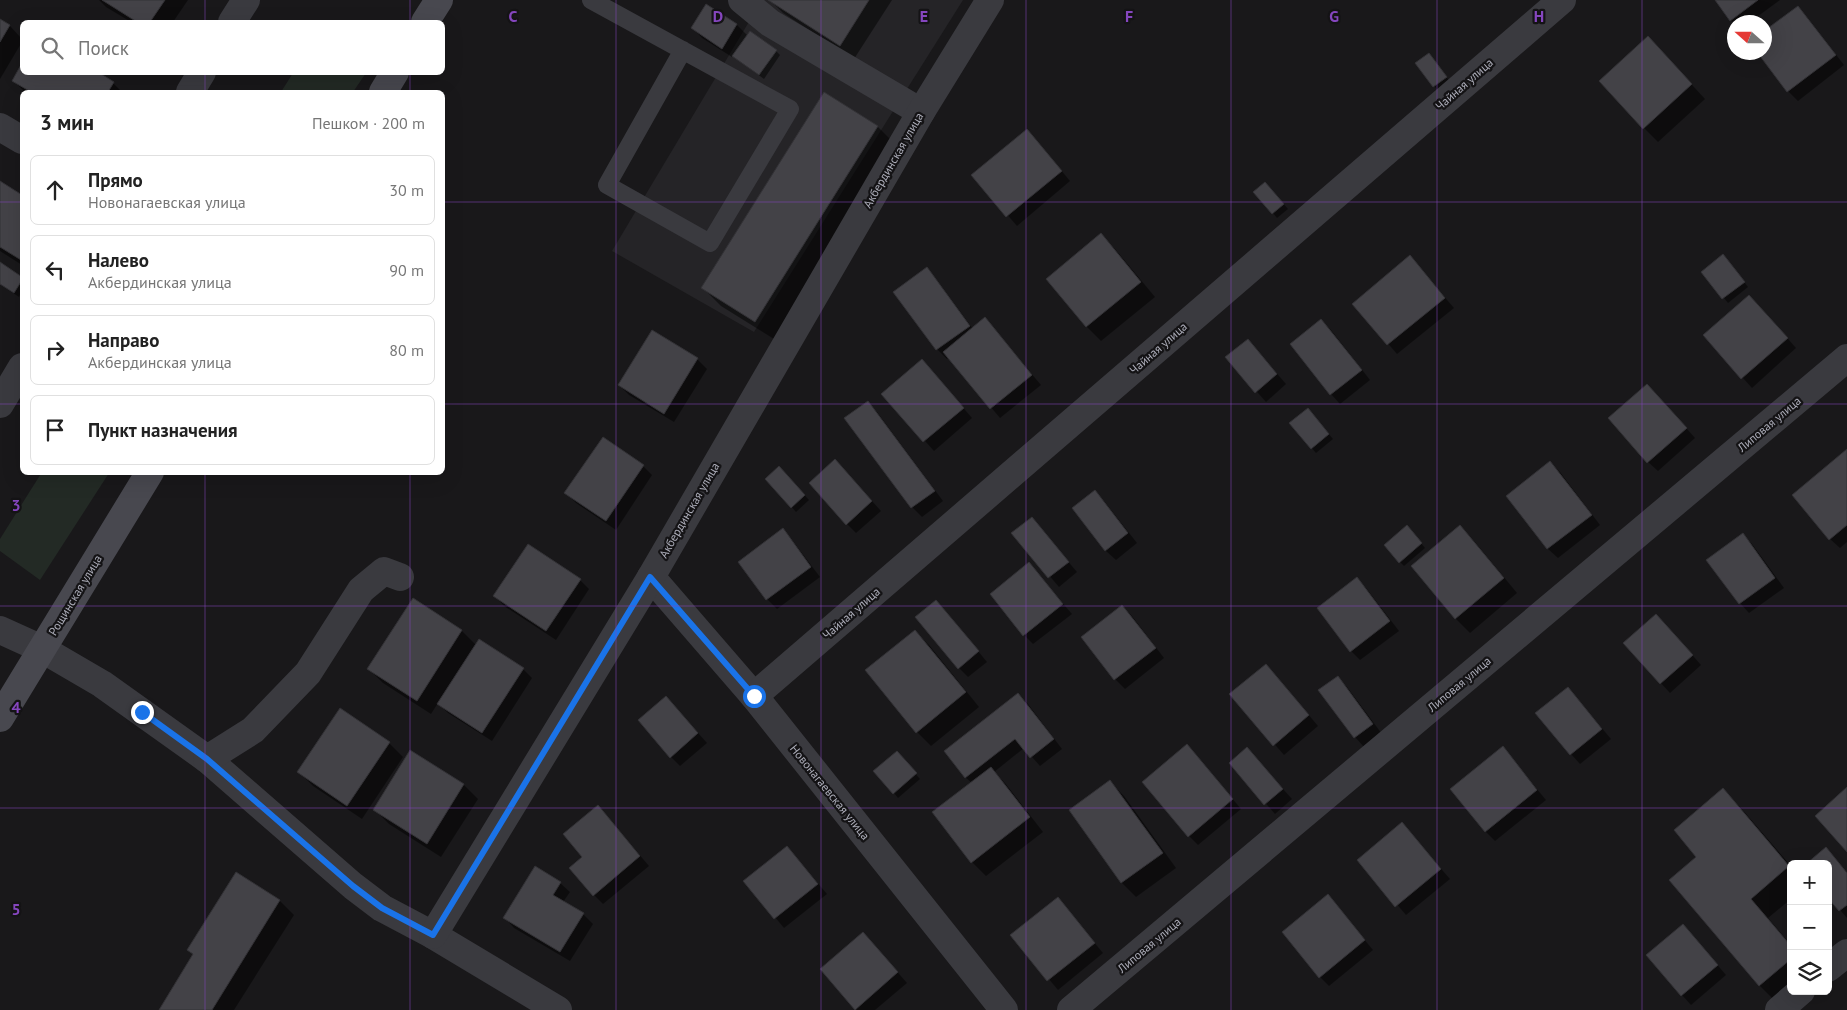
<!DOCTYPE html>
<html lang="ru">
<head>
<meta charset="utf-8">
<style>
  body { margin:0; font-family:"PT Sans",sans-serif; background:#f2f2f2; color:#222 }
  .controls { position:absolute; right:15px; bottom:15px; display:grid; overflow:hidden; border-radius:8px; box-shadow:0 5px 20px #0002 }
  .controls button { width:45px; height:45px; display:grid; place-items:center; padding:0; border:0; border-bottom:1px solid #e0e0e0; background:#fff; color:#222; font:25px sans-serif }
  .compass { position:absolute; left:1727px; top:15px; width:45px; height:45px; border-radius:50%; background:#fff; box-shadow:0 5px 20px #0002; rotate:291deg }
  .stop { position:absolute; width:15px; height:15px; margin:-11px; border:4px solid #1a73e8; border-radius:50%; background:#fff }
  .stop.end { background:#1a73e8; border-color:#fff; box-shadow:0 1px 5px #0008 }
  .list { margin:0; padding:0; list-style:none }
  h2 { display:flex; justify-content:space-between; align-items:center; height:65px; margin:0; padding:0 20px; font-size:21px }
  h2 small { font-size:16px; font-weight:400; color:#767676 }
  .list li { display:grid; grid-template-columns:32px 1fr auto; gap:15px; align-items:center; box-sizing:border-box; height:70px; margin:0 10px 10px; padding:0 10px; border:1px solid #e0e0e0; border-radius:8px }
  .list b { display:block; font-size:19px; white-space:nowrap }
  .list p { margin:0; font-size:16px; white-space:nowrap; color:#767676 }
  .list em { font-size:16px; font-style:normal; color:#767676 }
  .icon { flex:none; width:28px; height:28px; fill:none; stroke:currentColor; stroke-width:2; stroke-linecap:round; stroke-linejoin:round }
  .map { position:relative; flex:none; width:1847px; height:1010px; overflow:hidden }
  .search { position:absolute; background:#fff; box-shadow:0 5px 20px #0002; left:20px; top:20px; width:425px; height:55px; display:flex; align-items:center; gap:12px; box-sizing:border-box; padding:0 18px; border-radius:8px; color:#767676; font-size:19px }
  .panel { position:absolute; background:#fff; box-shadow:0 5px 20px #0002; left:20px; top:90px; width:425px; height:385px; border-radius:8px }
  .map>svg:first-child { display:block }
</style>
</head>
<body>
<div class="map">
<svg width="1847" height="1010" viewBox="0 0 1847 1010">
  <rect width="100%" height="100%" fill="#19181a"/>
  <polygon fill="#252427" points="762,0 963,0 754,332 612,251"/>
  <g fill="#232a25">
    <polygon points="293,73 293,72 366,73 353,92 281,92"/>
    <polygon points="42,472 109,473 40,580 0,551 0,539"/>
  </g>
  <g fill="#0007">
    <polygon points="99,0 188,0 173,22 131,22 106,7"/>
    <polygon points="770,0 892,0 854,59 783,13"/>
    <polygon points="1716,0 1780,0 1750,22 1734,24"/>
    <polygon points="707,6 737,25 748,36 776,51 780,55 764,79 733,56 732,57 702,38 693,28"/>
    <polygon points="1798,7 1807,17 1844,65 1798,101 1788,91 1758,52 1764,52"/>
    <polygon points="0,20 10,26 22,39 22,42 0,79"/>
    <polygon points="1648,37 1705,99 1658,142 1644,128"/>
    <polygon points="1433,59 1450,82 1438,91 1417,63"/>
    <polygon points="22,65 22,72 113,83 122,92 25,92 13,80"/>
    <polygon points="825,94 878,127 896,145 774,339 721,306 703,288"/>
    <polygon points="1036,140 1070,181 1017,226 973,175"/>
    <polygon points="0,182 22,196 22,265 0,251"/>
    <polygon points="1270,188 1288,209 1277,218 1273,213"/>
    <polygon points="1101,235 1115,249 1155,297 1101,341 1087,327 1048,279"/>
    <polygon points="1410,257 1454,308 1397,354 1354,304"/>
    <polygon points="1727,260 1748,287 1728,303 1703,272"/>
    <polygon points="0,263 22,278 22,291 19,297 0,284"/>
    <polygon points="926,269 936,279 973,329 985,319 1041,385 1000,418 949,357 947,359 937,349 895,292"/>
    <polygon points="1759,306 1796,348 1752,388 1705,336"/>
    <polygon points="1321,321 1331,330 1370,380 1340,404 1331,394"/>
    <polygon points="653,332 697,359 707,369 674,422 629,395 619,385"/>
    <polygon points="1248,340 1286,384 1266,402 1227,358"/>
    <polygon points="922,360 972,418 934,451 883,394"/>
    <polygon points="1657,395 1695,438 1658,471 1648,462"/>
    <polygon points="868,403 877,412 943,501 922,517 912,507"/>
    <polygon points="1312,414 1333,439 1316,453 1291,424"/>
    <polygon points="1847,451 1847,542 1840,548 1830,539"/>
    <polygon points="1550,463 1560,472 1600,525 1558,558 1548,549 1508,496"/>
    <polygon points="643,466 652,475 616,530 576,503 566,493"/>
    <polygon points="844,470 881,511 856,533 847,524"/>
    <polygon points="783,472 809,500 796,512 767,479"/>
    <polygon points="1095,492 1104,501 1137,543 1116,560 1106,551 1074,508"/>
    <polygon points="1031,518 1077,572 1059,587 1013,533"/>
    <polygon points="1460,526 1474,541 1517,593 1470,633 1456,619 1412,566"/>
    <polygon points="783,530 792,540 820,577 777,609 767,599 739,562"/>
    <polygon points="1411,531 1425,548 1404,566 1400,562"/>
    <polygon points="1743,535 1752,544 1784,588 1749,613 1740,603"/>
    <polygon points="1029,564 1072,614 1033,644 1024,635"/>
    <polygon points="1357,579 1366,588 1399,631 1360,660 1351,651"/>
    <polygon points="580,580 589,589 556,640 504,606 495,596"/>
    <polygon points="413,600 462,631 476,645 523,669 532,678 492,741 448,713 438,703 431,714 383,683 369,669"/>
    <polygon points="1122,606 1132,616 1164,658 1125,689 1115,679 1083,637"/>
    <polygon points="945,611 987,662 968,677 959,668"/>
    <polygon points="1666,625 1701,665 1670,693 1625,644"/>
    <polygon points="914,631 929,645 979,707 931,746 917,732 867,671"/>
    <polygon points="1275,675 1318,726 1284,755 1231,694"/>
    <polygon points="1338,678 1347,687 1382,734 1364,747 1355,737"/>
    <polygon points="1568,688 1611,739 1580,764 1571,754"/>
    <polygon points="1018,695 1028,704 1062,749 1040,766 1024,748 994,772 1005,783 1043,832 986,876 972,862 933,813 972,783 965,777"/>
    <polygon points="666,697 707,743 680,766 671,757"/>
    <polygon points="389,743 403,757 362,819 313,786 299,772"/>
    <polygon points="1503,748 1546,800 1495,841 1486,832"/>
    <polygon points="1247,749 1292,799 1275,814 1230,763"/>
    <polygon points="411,752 464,785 478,799 441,857 389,824 375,810"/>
    <polygon points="1197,756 1241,809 1198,845 1189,836"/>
    <polygon points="901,757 920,779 898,798 894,793"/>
    <polygon points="1110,782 1124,796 1176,868 1136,897 1122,883 1070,811"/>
    <polygon points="1723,790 1741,808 1791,866 1791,899 1768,918 1791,945 1791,991 1778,1004 1760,986 1670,880 1698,857"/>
    <polygon points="598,806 649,866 603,904 594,895"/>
    <polygon points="1402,824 1450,879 1406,915 1359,860"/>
    <polygon points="787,847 827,894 784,928 745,881"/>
    <polygon points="1826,849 1847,873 1847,918 1828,896 1828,864"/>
    <polygon points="560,883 570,892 563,902 583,914 593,924 570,961 514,928 505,918"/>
    <polygon points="1328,896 1373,950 1329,986 1320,977"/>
    <polygon points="1058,899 1103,953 1058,990 1012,935"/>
    <polygon points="280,901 294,915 234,1010 160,1010 194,955 189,950"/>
    <polygon points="1683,925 1726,975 1691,1005 1682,995"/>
    <polygon points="872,943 907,983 875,1010 857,1010 822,970"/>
  </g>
  <g fill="#434247" stroke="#333236">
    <polygon points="102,0 165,0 150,22 137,22"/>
    <polygon points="768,0 869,0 840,46"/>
    <polygon points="1715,0 1758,0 1730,21"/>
    <polygon points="706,4 737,24 722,49 691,28"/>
    <polygon points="1798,6 1836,55 1787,92 1757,52 1764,52 1764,31"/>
    <polygon points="0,19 10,25 0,42"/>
    <polygon points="750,31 777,50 759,75 732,56"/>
    <polygon points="1648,36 1692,84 1643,129 1599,81"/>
    <polygon points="1429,53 1447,77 1433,87 1415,63"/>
    <polygon points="22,63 22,72 98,72 114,82 108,92 31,92 12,81"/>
    <polygon points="824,92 878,126 755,322 701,288"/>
    <polygon points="1027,129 1062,171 1006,217 971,175"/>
    <polygon points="0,181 22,195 22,258 21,260 0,247"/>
    <polygon points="1265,182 1284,204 1272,214 1253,192"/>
    <polygon points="1101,233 1141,282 1086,327 1046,279"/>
    <polygon points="1723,254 1745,282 1722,299 1701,272"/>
    <polygon points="1410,255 1445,298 1387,345 1352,304"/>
    <polygon points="0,262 22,277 22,280 14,293 0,284"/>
    <polygon points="927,267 970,326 936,350 893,292"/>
    <polygon points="1749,295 1788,338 1741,379 1703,335"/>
    <polygon points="985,317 1032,375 990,409 943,352"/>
    <polygon points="1321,319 1362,370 1330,395 1290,344"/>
    <polygon points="652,330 698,358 664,414 618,385"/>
    <polygon points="1248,339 1277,374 1255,393 1225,357"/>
    <polygon points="922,359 964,408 923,442 881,394"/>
    <polygon points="1647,384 1687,428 1647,463 1608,418"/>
    <polygon points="868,401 935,491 911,508 844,418"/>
    <polygon points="1308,408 1329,434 1311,449 1289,423"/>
    <polygon points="603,437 644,465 606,521 564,493"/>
    <polygon points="1847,449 1847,525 1829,540 1792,495"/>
    <polygon points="835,459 872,501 846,525 809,483"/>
    <polygon points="1550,461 1592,515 1547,549 1506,496"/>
    <polygon points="779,466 805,495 791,508 765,479"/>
    <polygon points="1095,490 1128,533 1105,551 1072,508"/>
    <polygon points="1032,517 1069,562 1048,578 1011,533"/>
    <polygon points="1407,525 1422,543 1399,563 1384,545"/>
    <polygon points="1460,525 1504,578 1455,619 1411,566"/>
    <polygon points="783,528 811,567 766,600 738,562"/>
    <polygon points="1743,533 1775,578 1739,604 1706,560"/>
    <polygon points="528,544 581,579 546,631 493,596"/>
    <polygon points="1029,562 1063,604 1023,636 990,594"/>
    <polygon points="1357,577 1390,621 1350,652 1317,608"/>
    <polygon points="413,598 462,630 417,701 367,669"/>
    <polygon points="936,600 979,651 958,669 915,617"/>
    <polygon points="1122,605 1156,648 1114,680 1081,637"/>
    <polygon points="1656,614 1693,655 1660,684 1623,643"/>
    <polygon points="915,630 966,692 916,733 865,670"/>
    <polygon points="479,639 524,668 482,733 437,704"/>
    <polygon points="1266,664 1309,715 1273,746 1229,694"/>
    <polygon points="1338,676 1373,724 1354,738 1318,690"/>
    <polygon points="1568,687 1602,729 1570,755 1535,713"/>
    <polygon points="1018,693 1054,739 1030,758 1015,739 965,778 944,751"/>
    <polygon points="666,696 698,733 670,758 638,720"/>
    <polygon points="340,708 390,742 347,806 297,772"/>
    <polygon points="1187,744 1233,799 1188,837 1142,782"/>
    <polygon points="1503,746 1537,790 1485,832 1450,789"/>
    <polygon points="1247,747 1283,789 1264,805 1229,763"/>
    <polygon points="410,750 464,784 427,844 373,810"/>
    <polygon points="897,751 917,773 893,794 873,771"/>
    <polygon points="991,767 1030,817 971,863 932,812"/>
    <polygon points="1110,780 1163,853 1121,883 1069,810"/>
    <polygon points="1847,787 1847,852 1815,816"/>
    <polygon points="1723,788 1789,866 1751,899 1791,946 1791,959 1759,986 1669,880 1696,857 1674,830"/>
    <polygon points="598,805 640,856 593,896 569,868 582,857 563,834"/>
    <polygon points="1402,822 1441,869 1395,907 1357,860"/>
    <polygon points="787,846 818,884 774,919 743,881"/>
    <polygon points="1826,847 1847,873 1847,905 1839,911 1828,898 1828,864 1806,864"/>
    <polygon points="535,866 561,882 553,895 584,913 560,952 503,918"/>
    <polygon points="236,872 280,900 212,1010 159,1010 193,954 187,950"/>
    <polygon points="1328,894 1365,940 1319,978 1282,932"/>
    <polygon points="1058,897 1095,943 1047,981 1010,935"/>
    <polygon points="1683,924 1718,965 1681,996 1646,955"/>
    <polygon points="863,932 898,972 855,1010 820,969"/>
  </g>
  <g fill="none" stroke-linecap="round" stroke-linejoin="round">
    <polyline stroke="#3a3a3f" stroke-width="18" points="591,0 790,109 710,243 607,185 683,50"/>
    <g stroke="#3a3a3f" stroke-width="28">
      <polyline points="742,0 770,23 921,112"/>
      <polyline points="232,22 246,0"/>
      <polyline points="190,92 202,72"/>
      <polyline points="0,127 22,140"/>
      <polyline points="0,404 22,367"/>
      <polyline points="651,577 754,696 1004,1010"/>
      <polyline points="0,630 42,649 102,684 207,759 353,886 382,908 433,935 558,1010"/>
      <polyline points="754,696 1562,0"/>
      <polyline points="207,759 253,730 308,673 361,590 384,571 400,577"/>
      <polyline points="433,935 651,577 921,112 990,0"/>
      <polyline points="1828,968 1847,953"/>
      <polyline points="1071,1010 1847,358"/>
      <polyline points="1779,1010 1801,991"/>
    </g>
    <g stroke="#48484f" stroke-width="28">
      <polyline points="425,22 439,0"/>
      <polyline points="383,92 395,72"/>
      <polyline points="0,718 150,472"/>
    </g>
  </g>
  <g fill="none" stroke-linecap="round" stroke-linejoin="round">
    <polyline stroke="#1a73e8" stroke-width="6" points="142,712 207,759 353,886 382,908 433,935 650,577 754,696"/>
  </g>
  <path fill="none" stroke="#8546be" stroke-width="1" stroke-opacity="0.55" d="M205,0V22M410,0V22M616,0V1010M821,0V1010M1026,0V1010M1231,0V1010M1437,0V1010M1642,0V1010M205,72V92M410,72V92M0,202H22M442,202H1847M0,404H22M442,404H1847M205,472V1010M410,472V1010M0,606H1847M0,808H1847"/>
  <g text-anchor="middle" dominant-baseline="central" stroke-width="4.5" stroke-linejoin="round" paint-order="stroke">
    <g font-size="12" fill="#acadb9" stroke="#141315">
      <text transform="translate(1464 84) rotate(-41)">Чайная улица</text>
      <text transform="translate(893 160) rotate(-60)">Акбердинская улица</text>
      <text transform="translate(1158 348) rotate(-41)">Чайная улица</text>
      <text transform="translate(1769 424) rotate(-40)">Липовая улица</text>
      <text transform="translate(689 510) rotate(-60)">Акбердинская улица</text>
      <text transform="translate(75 595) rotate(-59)">Рощинская улица</text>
      <text transform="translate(851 613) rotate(-41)">Чайная улица</text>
      <text transform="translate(1459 684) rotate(-40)">Липовая улица</text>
      <text transform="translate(830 792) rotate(51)">Новонагаевская улица</text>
      <text transform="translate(1149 945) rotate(-40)">Липовая улица</text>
    </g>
  </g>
  <g font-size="16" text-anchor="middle" font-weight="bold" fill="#8546be" stroke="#141315" stroke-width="4.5" stroke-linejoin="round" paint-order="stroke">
    <text x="513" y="22">C</text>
    <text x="718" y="22">D</text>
    <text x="924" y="22">E</text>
    <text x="1129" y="22">F</text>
    <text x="1334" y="22">G</text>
    <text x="1539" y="22">H</text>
    <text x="16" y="511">3</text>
    <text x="16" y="713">4</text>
    <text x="16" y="915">5</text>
  </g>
</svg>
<div class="controls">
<button>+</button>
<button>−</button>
<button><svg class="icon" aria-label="layers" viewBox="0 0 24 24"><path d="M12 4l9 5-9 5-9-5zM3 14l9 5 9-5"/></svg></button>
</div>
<svg class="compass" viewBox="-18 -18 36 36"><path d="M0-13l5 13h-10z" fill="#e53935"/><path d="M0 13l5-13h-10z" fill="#767676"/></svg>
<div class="stop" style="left:754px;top:696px"></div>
<div class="stop end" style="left:142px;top:712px"></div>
<div class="search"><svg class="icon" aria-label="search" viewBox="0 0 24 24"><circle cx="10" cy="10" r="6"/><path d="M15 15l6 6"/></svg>Поиск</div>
<section class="panel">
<h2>3 мин<small>Пешком · 200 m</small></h2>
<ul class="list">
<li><svg class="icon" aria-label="ahead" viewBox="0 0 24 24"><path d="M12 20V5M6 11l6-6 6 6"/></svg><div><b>Прямо</b><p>Новонагаевская улица</p></div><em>30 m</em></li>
<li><svg class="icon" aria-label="left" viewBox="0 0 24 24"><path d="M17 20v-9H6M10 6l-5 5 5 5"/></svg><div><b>Налево</b><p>Акбердинская улица</p></div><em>90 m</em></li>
<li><svg class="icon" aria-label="right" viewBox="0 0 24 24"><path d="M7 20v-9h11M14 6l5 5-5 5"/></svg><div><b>Направо</b><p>Акбердинская улица</p></div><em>80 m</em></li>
<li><svg class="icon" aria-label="arrive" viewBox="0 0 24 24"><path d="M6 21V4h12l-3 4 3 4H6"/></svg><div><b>Пункт назначения</b></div></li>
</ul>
</section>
</div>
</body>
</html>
